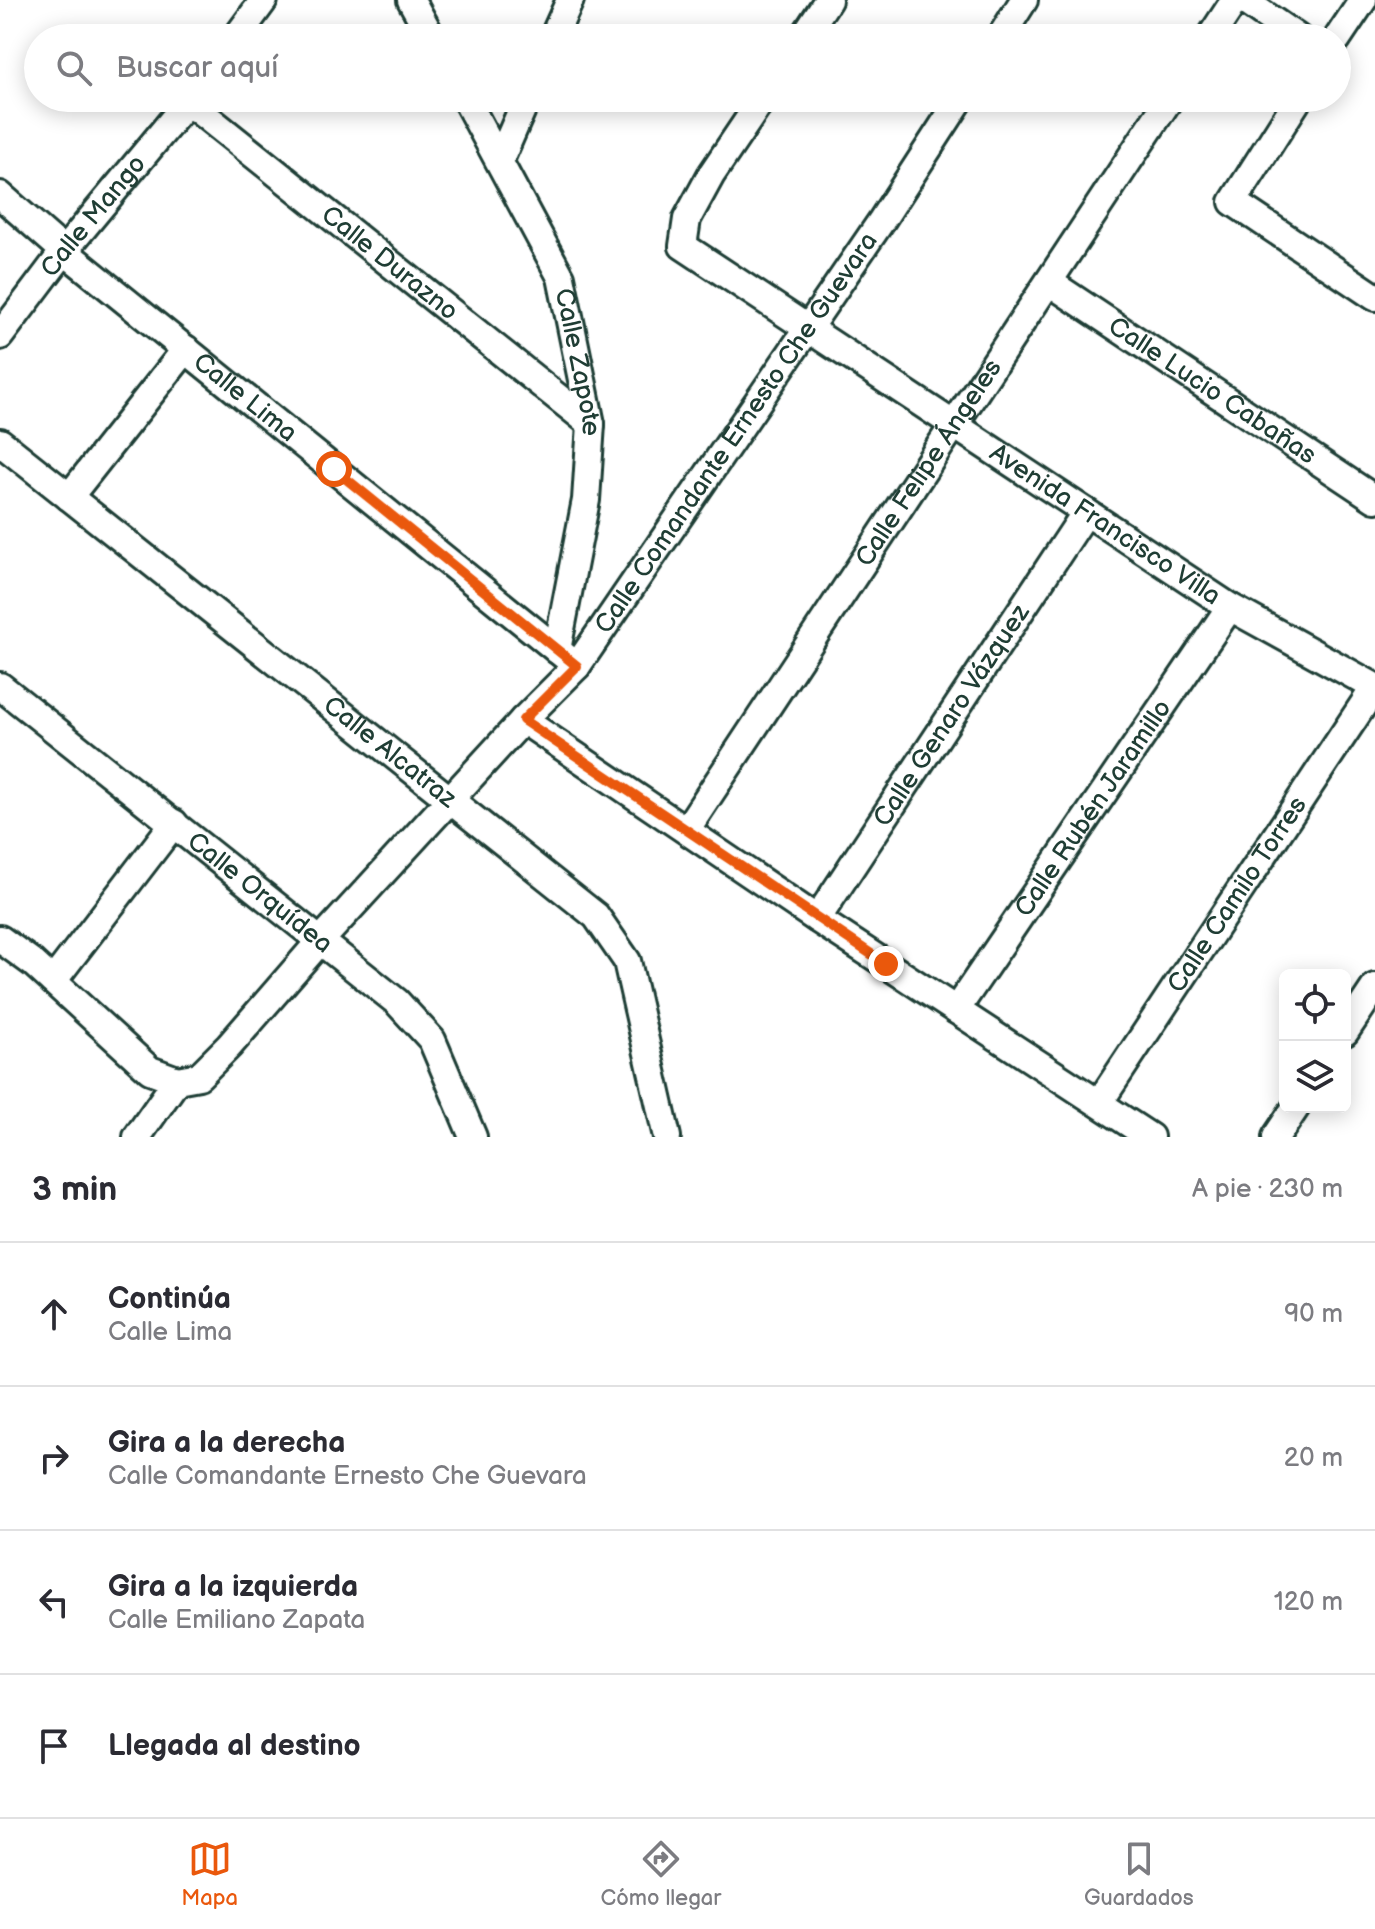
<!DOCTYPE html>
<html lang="es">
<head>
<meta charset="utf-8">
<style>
  body { margin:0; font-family:"Balsamiq Sans",sans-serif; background:#f2f2f3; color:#2b2b33 }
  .controls { position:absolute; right:24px; bottom:24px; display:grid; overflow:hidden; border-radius:12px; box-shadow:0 4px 20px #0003 }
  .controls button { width:72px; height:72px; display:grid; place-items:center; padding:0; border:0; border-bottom:2px solid #e1e1e2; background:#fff; color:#2b2b33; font:40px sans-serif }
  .stop { position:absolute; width:24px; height:24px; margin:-18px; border:6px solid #ea580c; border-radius:50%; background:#fff }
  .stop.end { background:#ea580c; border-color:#fff; box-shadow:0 2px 8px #0008 }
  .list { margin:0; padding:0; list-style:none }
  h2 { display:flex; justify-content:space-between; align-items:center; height:104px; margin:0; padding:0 32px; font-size:34px }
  h2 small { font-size:26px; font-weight:400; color:#7c7c81 }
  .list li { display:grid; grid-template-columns:52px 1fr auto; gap:24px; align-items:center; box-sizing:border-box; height:144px; padding:0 32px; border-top:2px solid #e1e1e2 }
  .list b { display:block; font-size:30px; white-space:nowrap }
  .list p { margin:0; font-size:26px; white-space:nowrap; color:#7c7c81 }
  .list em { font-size:26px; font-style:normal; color:#7c7c81 }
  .icon { flex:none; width:44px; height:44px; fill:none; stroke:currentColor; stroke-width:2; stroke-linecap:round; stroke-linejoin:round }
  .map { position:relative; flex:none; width:1375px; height:1137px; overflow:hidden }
  .search { position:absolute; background:#fff; box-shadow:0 4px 20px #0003; left:24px; right:24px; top:24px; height:88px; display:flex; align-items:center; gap:20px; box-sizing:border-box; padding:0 28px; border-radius:44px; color:#7c7c81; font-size:30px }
  .sheet { height:680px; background:#fff }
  nav { display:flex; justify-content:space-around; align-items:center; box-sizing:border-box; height:112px; border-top:2px solid #e1e1e2; background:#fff; font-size:22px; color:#7c7c81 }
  nav a { display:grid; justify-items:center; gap:4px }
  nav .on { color:#ea580c }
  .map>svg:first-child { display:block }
</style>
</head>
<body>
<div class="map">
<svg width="1375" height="1137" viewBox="0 0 1375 1137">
  <rect width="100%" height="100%" fill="#fff"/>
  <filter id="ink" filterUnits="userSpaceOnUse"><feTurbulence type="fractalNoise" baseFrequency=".0125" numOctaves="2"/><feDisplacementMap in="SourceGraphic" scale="16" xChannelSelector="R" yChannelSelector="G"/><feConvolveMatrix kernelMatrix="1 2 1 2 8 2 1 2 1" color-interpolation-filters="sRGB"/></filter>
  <g filter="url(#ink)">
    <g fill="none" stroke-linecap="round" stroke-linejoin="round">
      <g stroke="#1f3d34" stroke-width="32">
        <g id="minor">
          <polyline points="411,0 432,38"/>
          <polyline points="1243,0 1298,38"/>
          <polyline points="236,38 264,0"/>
          <polyline points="553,38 570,0"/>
          <polyline points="803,38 828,0"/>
          <polyline points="1000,38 1024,0"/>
          <polyline points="1210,38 1235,0"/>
          <polyline points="1337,39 1363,0"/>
          <path id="s1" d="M465,98L561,277L591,424L586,500L557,650"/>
          <path id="s2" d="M763,98L711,175L687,219L683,246L1230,607L1375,687"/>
          <polyline points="1299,98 1233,202 1375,297"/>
          <path id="s3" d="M188,102L591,424"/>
          <polyline points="500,160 527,98"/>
          <path id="s4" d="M0,195L64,251L577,666"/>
          <path id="s5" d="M1049,282L1375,499"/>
          <path id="s6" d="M0,336L64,251L191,98"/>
          <path id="s7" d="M0,442L596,916L627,961L667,1137"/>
          <polyline points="69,497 186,349"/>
          <path id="s8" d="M0,686L397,1002L432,1040L473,1137"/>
          <polyline points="523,720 817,919 1150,1137"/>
          <path id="s9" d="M686,830L1170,98"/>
          <path id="s10" d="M817,919L1086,512"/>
          <polyline points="0,939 33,963 150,1070 177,1080"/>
          <polyline points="53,981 174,823"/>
          <path id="s11" d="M956,1010L1230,607"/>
          <polyline points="1345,1032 1375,987"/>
          <path id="s12" d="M1099,1103L1375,687"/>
          <path id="s13" d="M137,1137L177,1080L199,1076L229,1046L321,940L523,720L577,666L882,220L961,98"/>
          <polyline points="1276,1137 1296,1107"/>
        </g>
      </g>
      <use href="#minor" stroke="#fff" stroke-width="26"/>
    </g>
  </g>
  <g fill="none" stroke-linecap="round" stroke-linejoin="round" filter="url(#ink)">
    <polyline stroke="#ea580c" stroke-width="10" points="334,469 577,666 523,720 886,964"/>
  </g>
  <g text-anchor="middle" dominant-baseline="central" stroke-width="7" stroke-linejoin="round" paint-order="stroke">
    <g font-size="26" fill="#1f3d34" stroke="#fff">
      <text stroke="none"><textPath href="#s6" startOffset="152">Calle Mango</textPath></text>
      <text stroke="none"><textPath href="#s3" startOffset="258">Calle Durazno</textPath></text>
      <text stroke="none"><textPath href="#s1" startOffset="290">Calle Zapote</textPath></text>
      <text stroke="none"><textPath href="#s5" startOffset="196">Calle Lucio Cabañas</textPath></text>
      <text stroke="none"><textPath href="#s4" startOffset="318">Calle Lima</textPath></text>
      <text stroke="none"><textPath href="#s13" startOffset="932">Calle Comandante Ernesto Che Guevara</textPath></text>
      <text stroke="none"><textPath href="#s9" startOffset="440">Calle Felipe Ángeles</textPath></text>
      <text stroke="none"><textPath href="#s2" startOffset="676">Avenida Francisco Villa</textPath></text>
      <text stroke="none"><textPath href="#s10" startOffset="244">Calle Genaro Vázquez</textPath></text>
      <text stroke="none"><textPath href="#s7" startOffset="498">Calle Alcatraz</textPath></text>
      <text stroke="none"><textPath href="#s11" startOffset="244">Calle Rubén Jaramillo</textPath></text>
      <text stroke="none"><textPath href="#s8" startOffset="332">Calle Orquídea</textPath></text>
      <text stroke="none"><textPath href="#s12" startOffset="250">Calle Camilo Torres</textPath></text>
    </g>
  </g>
</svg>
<div class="controls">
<button><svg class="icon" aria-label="locate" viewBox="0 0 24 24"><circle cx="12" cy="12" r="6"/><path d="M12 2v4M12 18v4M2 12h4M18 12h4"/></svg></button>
<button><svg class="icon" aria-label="layers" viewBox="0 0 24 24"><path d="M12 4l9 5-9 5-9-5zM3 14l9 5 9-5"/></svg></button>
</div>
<div class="stop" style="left:334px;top:469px"></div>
<div class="stop end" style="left:886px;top:964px"></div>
<div class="search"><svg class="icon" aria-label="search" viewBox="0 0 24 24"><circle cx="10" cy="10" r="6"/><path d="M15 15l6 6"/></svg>Buscar aquí</div>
</div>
<section class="sheet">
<h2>3 min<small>A pie · 230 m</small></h2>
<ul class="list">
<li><svg class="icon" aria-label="ahead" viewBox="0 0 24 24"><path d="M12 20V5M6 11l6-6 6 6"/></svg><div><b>Continúa</b><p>Calle Lima</p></div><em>90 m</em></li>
<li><svg class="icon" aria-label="right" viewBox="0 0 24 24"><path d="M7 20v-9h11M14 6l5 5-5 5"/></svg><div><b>Gira a la derecha</b><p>Calle Comandante Ernesto Che Guevara</p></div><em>20 m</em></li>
<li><svg class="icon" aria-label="left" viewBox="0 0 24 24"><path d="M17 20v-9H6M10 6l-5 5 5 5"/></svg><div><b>Gira a la izquierda</b><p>Calle Emiliano Zapata</p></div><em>120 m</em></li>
<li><svg class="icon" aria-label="arrive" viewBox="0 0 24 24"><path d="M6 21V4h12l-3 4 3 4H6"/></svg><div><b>Llegada al destino</b></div></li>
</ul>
</section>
<nav>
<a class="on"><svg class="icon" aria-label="map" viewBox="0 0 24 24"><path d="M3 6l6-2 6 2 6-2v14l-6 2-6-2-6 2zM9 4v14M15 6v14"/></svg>Mapa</a>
<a><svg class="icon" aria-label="directions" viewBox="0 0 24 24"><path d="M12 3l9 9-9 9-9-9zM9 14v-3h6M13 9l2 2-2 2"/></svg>Cómo llegar</a>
<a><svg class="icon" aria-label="saved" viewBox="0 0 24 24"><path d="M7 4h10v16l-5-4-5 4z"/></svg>Guardados</a>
</nav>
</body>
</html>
